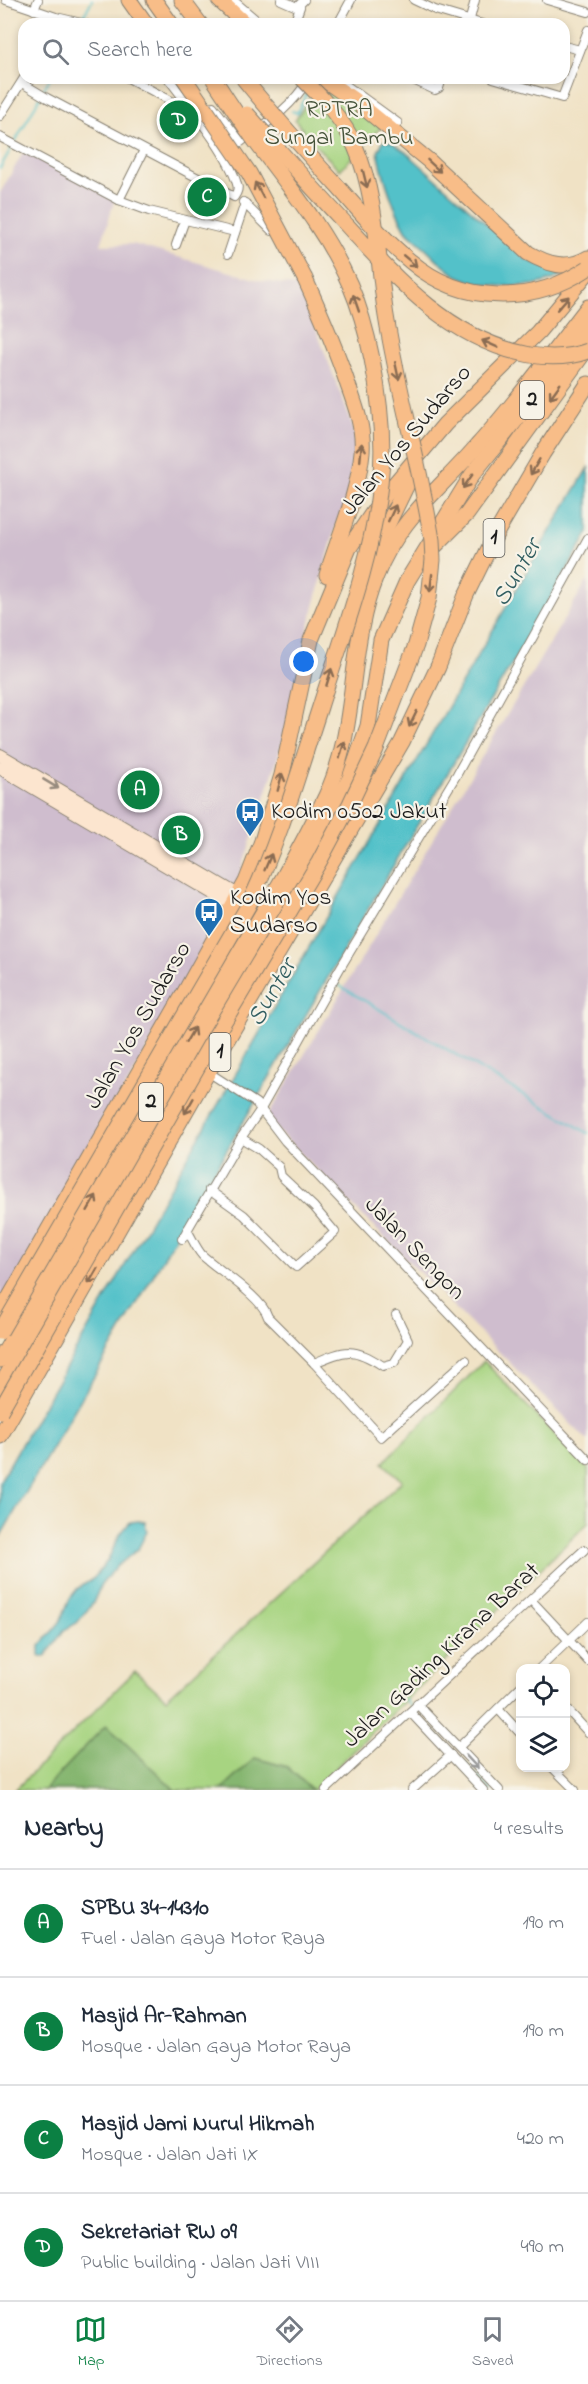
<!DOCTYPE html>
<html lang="en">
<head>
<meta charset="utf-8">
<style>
  body { margin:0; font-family:"Indie Flower",sans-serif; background:#f2f2f3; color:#1f2937 }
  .controls { position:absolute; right:18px; bottom:18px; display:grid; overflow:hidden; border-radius:12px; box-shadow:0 3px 9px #0003 }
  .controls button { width:54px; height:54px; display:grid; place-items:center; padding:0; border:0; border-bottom:2px solid #e0e1e3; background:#fff; color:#1f2937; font:30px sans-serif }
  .you { position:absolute; left:304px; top:662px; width:21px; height:21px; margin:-15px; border:4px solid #fff; border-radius:50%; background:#1a73e8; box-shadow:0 0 0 9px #1a73e833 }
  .badge { display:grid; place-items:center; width:39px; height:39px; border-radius:50%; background:#0b8043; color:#fff; font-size:20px; font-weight:700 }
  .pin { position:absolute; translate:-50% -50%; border:3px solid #fff; box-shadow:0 2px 6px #0006 }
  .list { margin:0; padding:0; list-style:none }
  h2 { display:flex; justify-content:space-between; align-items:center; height:78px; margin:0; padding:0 24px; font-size:26px }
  h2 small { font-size:20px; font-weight:400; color:#747a83 }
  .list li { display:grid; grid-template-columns:39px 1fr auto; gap:18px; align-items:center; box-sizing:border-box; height:108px; padding:0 24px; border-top:2px solid #e0e1e3 }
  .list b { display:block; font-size:22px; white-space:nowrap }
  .list p { margin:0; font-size:20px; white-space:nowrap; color:#747a83 }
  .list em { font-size:20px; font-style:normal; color:#747a83 }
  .icon { flex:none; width:33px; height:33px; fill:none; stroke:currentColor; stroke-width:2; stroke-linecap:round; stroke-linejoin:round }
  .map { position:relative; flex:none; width:588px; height:1790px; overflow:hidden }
  .search { position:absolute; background:#fff; box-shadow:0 3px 9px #0003; left:18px; right:18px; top:18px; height:66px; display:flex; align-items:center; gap:15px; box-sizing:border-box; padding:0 21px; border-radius:18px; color:#747a83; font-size:22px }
  .sheet { height:510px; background:#fff }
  nav { display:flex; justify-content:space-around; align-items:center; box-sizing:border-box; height:84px; border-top:2px solid #e0e1e3; background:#fff; font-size:16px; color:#747a83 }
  nav a { display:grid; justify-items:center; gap:3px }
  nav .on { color:#0b8043 }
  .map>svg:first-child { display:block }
</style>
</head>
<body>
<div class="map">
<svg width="588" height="1790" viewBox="0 0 588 1790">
  <rect width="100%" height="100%" fill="#f7f3e8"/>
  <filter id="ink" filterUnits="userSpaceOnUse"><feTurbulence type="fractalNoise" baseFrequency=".0167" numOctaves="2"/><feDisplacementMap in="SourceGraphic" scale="12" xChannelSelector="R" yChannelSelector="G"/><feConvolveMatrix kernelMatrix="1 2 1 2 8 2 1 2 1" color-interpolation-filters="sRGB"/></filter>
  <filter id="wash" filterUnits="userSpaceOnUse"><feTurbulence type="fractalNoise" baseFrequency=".008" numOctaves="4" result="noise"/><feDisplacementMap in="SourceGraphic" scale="24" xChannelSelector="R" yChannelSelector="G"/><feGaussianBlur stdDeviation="1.35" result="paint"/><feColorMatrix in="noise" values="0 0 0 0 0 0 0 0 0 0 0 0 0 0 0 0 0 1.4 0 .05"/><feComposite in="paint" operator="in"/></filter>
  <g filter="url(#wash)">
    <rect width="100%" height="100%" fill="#f0e2c5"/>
    <g fill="#cfbdce">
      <polygon points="24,151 115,198 101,245 133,244 258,280 300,287 359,443 350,507 338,518 307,632 293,711 231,902 0,1308 0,193"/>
      <polygon points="588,579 588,1441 266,1119"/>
    </g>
    <g fill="#a7d481" stroke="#62784e" stroke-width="1.5">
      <polygon points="324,78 386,122 340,170 314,144 295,120"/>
      <polygon points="484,1361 588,1469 588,1523 313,1790 287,1767 255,1758 221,1790 175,1790 106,1725 44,1790 15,1790 135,1671 166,1699 402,1481 383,1463"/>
    </g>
    <g fill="#85b66f" stroke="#506946" stroke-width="1.5">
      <polygon points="106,1725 175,1790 44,1790"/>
      <polygon points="255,1758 287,1767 312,1790 221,1790"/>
    </g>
    <g fill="#53c1c9" stroke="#386e72" stroke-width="1.5">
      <path d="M383,141L391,142L407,153L526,259L562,275C536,291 485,289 458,276C444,269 435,256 423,246C418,241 410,236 406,230C392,206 384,179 378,152Z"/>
      <polygon points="588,468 588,534 0,1537 0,1481 543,543"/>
      <polygon points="139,1521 145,1522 147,1532 138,1549 116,1567 101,1585 93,1603 77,1623 64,1630 45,1657 40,1657 40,1646 60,1622 70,1598 77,1589 94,1578 108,1560 119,1536 130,1522"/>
    </g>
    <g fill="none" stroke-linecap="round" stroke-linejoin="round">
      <g stroke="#53c1c9" stroke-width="2">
        <polyline points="81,21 92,0"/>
        <polyline points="42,92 50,78"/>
        <polyline points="292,111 297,113 308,91"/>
        <polyline points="15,142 40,97"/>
        <polyline points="0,168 12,147"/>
        <polyline points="335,983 588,1133"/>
        <polyline points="405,1700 411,1707"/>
        <polyline points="429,1727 491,1790"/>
      </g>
    </g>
  </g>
  <g filter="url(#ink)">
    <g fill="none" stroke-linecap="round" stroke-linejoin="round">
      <g stroke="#867f70" stroke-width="10">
        <g id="street">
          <polyline points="6,0 56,17 86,24"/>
          <polyline points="233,0 261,24"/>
          <polyline points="281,0 297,7 304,0"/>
          <polyline points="414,0 435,10 482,24"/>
          <polyline points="547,0 588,12"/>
          <polyline points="300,7 296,18 308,24"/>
          <polyline points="34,10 38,0"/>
          <polyline points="469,23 475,0"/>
          <polyline points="338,24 351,0"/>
          <polyline points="564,46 580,50"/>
          <polyline points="128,78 194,113"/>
          <polyline points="336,78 398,123"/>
          <polyline points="409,78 435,90 439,88 442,78"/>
          <polyline points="493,78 562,98 588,30"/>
          <path d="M22,83L47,98L234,197C237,193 239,189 237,184C228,153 188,105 168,78"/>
          <path d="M203,109L213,106L241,142C267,123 291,108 308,80"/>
          <polyline points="0,116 24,78"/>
          <polyline points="0,137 119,200 149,211 235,232"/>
          <polyline points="119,200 144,150"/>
          <polyline points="243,202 272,231"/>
          <polyline points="176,245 185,220"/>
          <polyline points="228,254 245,203"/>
          <polyline points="208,1072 256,1103 285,1141 588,1460"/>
          <polyline points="209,1190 244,1215 296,1267 335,1232 314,1207 281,1176 279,1167 259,1149 241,1138"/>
          <path d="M187,1230C192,1238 196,1248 202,1255C218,1270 262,1297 268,1317L314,1363L381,1437L466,1360"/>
          <polyline points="182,1239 241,1138 261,1109 339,970 457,774 588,538"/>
          <path d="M314,1363C347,1349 353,1347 383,1366L394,1363L408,1340L396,1315"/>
          <polyline points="531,1600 588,1661"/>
          <polyline points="540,1668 588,1622"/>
          <polyline points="417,1704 499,1790"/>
          <polyline points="566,1708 588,1732"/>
          <polyline points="498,1709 520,1733"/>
          <polyline points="410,1712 483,1790"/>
          <polyline points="459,1747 520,1687"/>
          <polyline points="553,1768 575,1790"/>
          <polyline points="326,1790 584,1550"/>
          <polyline points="412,1790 451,1755"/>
        </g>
      </g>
      <g stroke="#867f70" stroke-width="14">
        <g id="secondary">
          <polyline points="0,755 238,895"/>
          <polyline points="0,768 233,905"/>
        </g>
      </g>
      <g stroke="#867f70" stroke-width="17">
        <g id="highway">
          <polyline points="129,0 146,24"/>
          <polyline points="154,0 171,24"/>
          <polyline points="182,0 200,24"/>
          <polyline points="219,0 245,24"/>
          <path d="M322,78L358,103L429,161L528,253C547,264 567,271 588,258"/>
          <path d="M305,279C321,314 336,349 348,385C356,407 364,429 362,452C358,495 339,535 327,575"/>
          <polyline points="435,546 467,514 588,347"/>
          <polyline points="369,570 383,534 412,474"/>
          <polyline points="0,1314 181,999 246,882 262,841 282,775 311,640 349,548 382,499 445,424 538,332 588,272"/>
          <path d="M0,1360C68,1243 136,1127 205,1010C246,940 291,870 326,796C359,726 347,647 376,576C397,521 440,489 477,446C517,402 552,353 588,307"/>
          <polyline points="0,1387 307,863 350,778 368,726 381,640 407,581 472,475 588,330"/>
          <polyline points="0,1436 208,1072 402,742 438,667 466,595 498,530 543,453 588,384"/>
        </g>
      </g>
      <use href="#street" stroke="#fff" stroke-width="8"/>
      <use href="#secondary" stroke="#fce5cf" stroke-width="12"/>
      <use href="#highway" stroke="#f8bd88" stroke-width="15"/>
      <g stroke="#867f70" stroke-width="17" stroke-linecap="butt">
        <g id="highway-bridge">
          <polyline points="184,78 249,173 305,279"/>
          <path d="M243,78C274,116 307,153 340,189C362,214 384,240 410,261C462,305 533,305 588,268"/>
          <path d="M247,114C279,150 311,187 344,222C396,279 451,341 530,355C549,358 569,358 588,351"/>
          <path d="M0,1332L248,906C279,843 298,774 320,707C343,634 372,560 380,484C385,442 380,400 372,359C367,334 360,308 350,285C327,232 290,188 256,142C241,121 227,99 213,78"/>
          <path d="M0,1411L210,1045L319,862L350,804L376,749L416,645L429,598L433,560L432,540C420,465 398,391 386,316C377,260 378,199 355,146C343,119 322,98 302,78"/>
        </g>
      </g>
      <use href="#highway-bridge" stroke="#f8bd88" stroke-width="15"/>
    </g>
    <defs><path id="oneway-shaft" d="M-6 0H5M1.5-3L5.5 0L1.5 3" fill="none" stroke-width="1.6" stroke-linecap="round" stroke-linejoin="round" transform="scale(1.5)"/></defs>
    <g stroke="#8a6c52">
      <use href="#oneway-shaft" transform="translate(434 166) rotate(43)"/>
      <use href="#oneway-shaft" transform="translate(365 179) rotate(76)"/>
      <use href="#oneway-shaft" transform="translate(259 190) rotate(-118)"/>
      <use href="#oneway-shaft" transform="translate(410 261) rotate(40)"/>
      <use href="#oneway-shaft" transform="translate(356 303) rotate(-109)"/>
      <use href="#oneway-shaft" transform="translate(563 303) rotate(-49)"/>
      <use href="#oneway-shaft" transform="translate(490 344) rotate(-156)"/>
      <use href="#oneway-shaft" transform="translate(397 371) rotate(78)"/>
      <use href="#oneway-shaft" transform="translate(555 391) rotate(126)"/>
      <use href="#oneway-shaft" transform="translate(361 452) rotate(-85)"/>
      <use href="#oneway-shaft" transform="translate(535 467) rotate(120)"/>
      <use href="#oneway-shaft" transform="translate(468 481) rotate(125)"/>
      <use href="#oneway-shaft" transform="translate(392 513) rotate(-65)"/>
      <use href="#oneway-shaft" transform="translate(431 583) rotate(97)"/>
      <use href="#oneway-shaft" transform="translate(329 677) rotate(-73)"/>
      <use href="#oneway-shaft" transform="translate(413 719) rotate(116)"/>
      <use href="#oneway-shaft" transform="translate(342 750) rotate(-74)"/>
      <use href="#oneway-shaft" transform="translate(280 782) rotate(-75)"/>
      <use href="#oneway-shaft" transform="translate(268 862) rotate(-67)"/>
      <use href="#oneway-shaft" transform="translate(190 1035) rotate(-60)"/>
      <use href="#oneway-shaft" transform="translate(189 1106) rotate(120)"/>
      <use href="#oneway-shaft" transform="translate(92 1203) rotate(-60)"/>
      <use href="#oneway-shaft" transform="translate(93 1276) rotate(120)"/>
    </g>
    <use stroke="#978b7e" href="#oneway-shaft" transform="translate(51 784) rotate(31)"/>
    <use stroke="#999" href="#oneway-shaft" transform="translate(472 1762) rotate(47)"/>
  </g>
  <defs>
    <g id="bus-pin" transform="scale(1.5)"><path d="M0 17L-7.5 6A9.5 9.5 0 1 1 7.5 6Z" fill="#1f6fb2" stroke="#f7f3e8"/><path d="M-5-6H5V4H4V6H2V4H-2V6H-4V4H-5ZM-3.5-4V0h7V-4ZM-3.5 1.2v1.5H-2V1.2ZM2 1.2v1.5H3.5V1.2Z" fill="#fff"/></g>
  </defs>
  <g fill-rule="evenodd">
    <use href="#bus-pin" x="250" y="812"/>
    <use href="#bus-pin" x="209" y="912"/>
  </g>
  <g text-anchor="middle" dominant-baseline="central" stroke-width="4.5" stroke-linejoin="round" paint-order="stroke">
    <g fill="#f7f3e8" stroke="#5e5c59" stroke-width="1.5">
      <rect x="520" y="381" width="24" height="38" rx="4.5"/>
      <rect x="483.5" y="519" width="21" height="38" rx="4.5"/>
      <rect x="209.5" y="1033" width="21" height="38" rx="4.5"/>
      <rect x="139" y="1083" width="24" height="38" rx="4.5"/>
    </g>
    <g font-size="22" font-weight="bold" fill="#1c1c1c">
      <text x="532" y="400">2</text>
      <text x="494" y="538">1</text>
      <text x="220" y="1052">1</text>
      <text x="151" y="1102">2</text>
    </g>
    <g font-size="24" fill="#46533a" stroke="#f7f3e8">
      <text x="339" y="110">RPTRA<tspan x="339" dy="28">Sungai Bambu</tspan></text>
    </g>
    <g font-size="24" fill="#1c1c1c" stroke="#f7f3e8">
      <text transform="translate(407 441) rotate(-50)">Jalan Yos Sudarso</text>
      <text transform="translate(139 1026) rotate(-60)">Jalan Yos Sudarso</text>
      <text transform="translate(414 1249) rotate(46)">Jalan Sengon</text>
      <text transform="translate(442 1656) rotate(-43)">Jalan Gading Kirana Barat</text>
    </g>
    <g font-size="24" fill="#1c1c1c" stroke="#f7f3e8" text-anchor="start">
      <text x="271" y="812">Kodim 0502 Jakut</text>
      <text x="230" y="898">Kodim Yos<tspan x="230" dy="28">Sudarso</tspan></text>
    </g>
    <g font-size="26" font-style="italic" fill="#325e61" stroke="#f7f3e8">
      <text transform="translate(518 573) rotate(-60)">Sunter</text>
      <text transform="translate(273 993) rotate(-60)">Sunter</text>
    </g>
  </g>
</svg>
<div class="controls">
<button><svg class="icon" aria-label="locate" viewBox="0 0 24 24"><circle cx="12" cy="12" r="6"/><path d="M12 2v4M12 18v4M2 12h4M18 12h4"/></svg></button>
<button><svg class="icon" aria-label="layers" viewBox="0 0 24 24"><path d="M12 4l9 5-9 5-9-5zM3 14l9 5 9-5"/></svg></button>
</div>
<div class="you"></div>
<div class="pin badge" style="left:140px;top:790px">A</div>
<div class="pin badge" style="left:181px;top:835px">B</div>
<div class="pin badge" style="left:207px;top:197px">C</div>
<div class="pin badge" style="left:179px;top:120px">D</div>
<div class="search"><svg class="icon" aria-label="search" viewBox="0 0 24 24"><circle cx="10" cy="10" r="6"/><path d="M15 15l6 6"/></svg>Search here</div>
</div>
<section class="sheet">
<h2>Nearby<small>4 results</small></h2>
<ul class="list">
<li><span class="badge">A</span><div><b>SPBU 34-14310</b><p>Fuel · Jalan Gaya Motor Raya</p></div><em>190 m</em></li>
<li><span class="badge">B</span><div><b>Masjid Ar-Rahman</b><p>Mosque · Jalan Gaya Motor Raya</p></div><em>190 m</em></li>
<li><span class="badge">C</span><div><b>Masjid Jami Nurul Hikmah</b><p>Mosque · Jalan Jati IX</p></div><em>420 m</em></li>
<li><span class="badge">D</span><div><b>Sekretariat RW 09</b><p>Public building · Jalan Jati VIII</p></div><em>490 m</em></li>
</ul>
</section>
<nav>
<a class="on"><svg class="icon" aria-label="map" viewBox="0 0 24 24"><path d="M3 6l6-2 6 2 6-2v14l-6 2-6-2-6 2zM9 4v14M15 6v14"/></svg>Map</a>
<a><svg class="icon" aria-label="directions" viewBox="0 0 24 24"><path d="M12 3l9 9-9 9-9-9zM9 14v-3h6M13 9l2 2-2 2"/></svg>Directions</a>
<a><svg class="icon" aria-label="saved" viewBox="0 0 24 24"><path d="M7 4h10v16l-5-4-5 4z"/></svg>Saved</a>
</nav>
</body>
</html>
